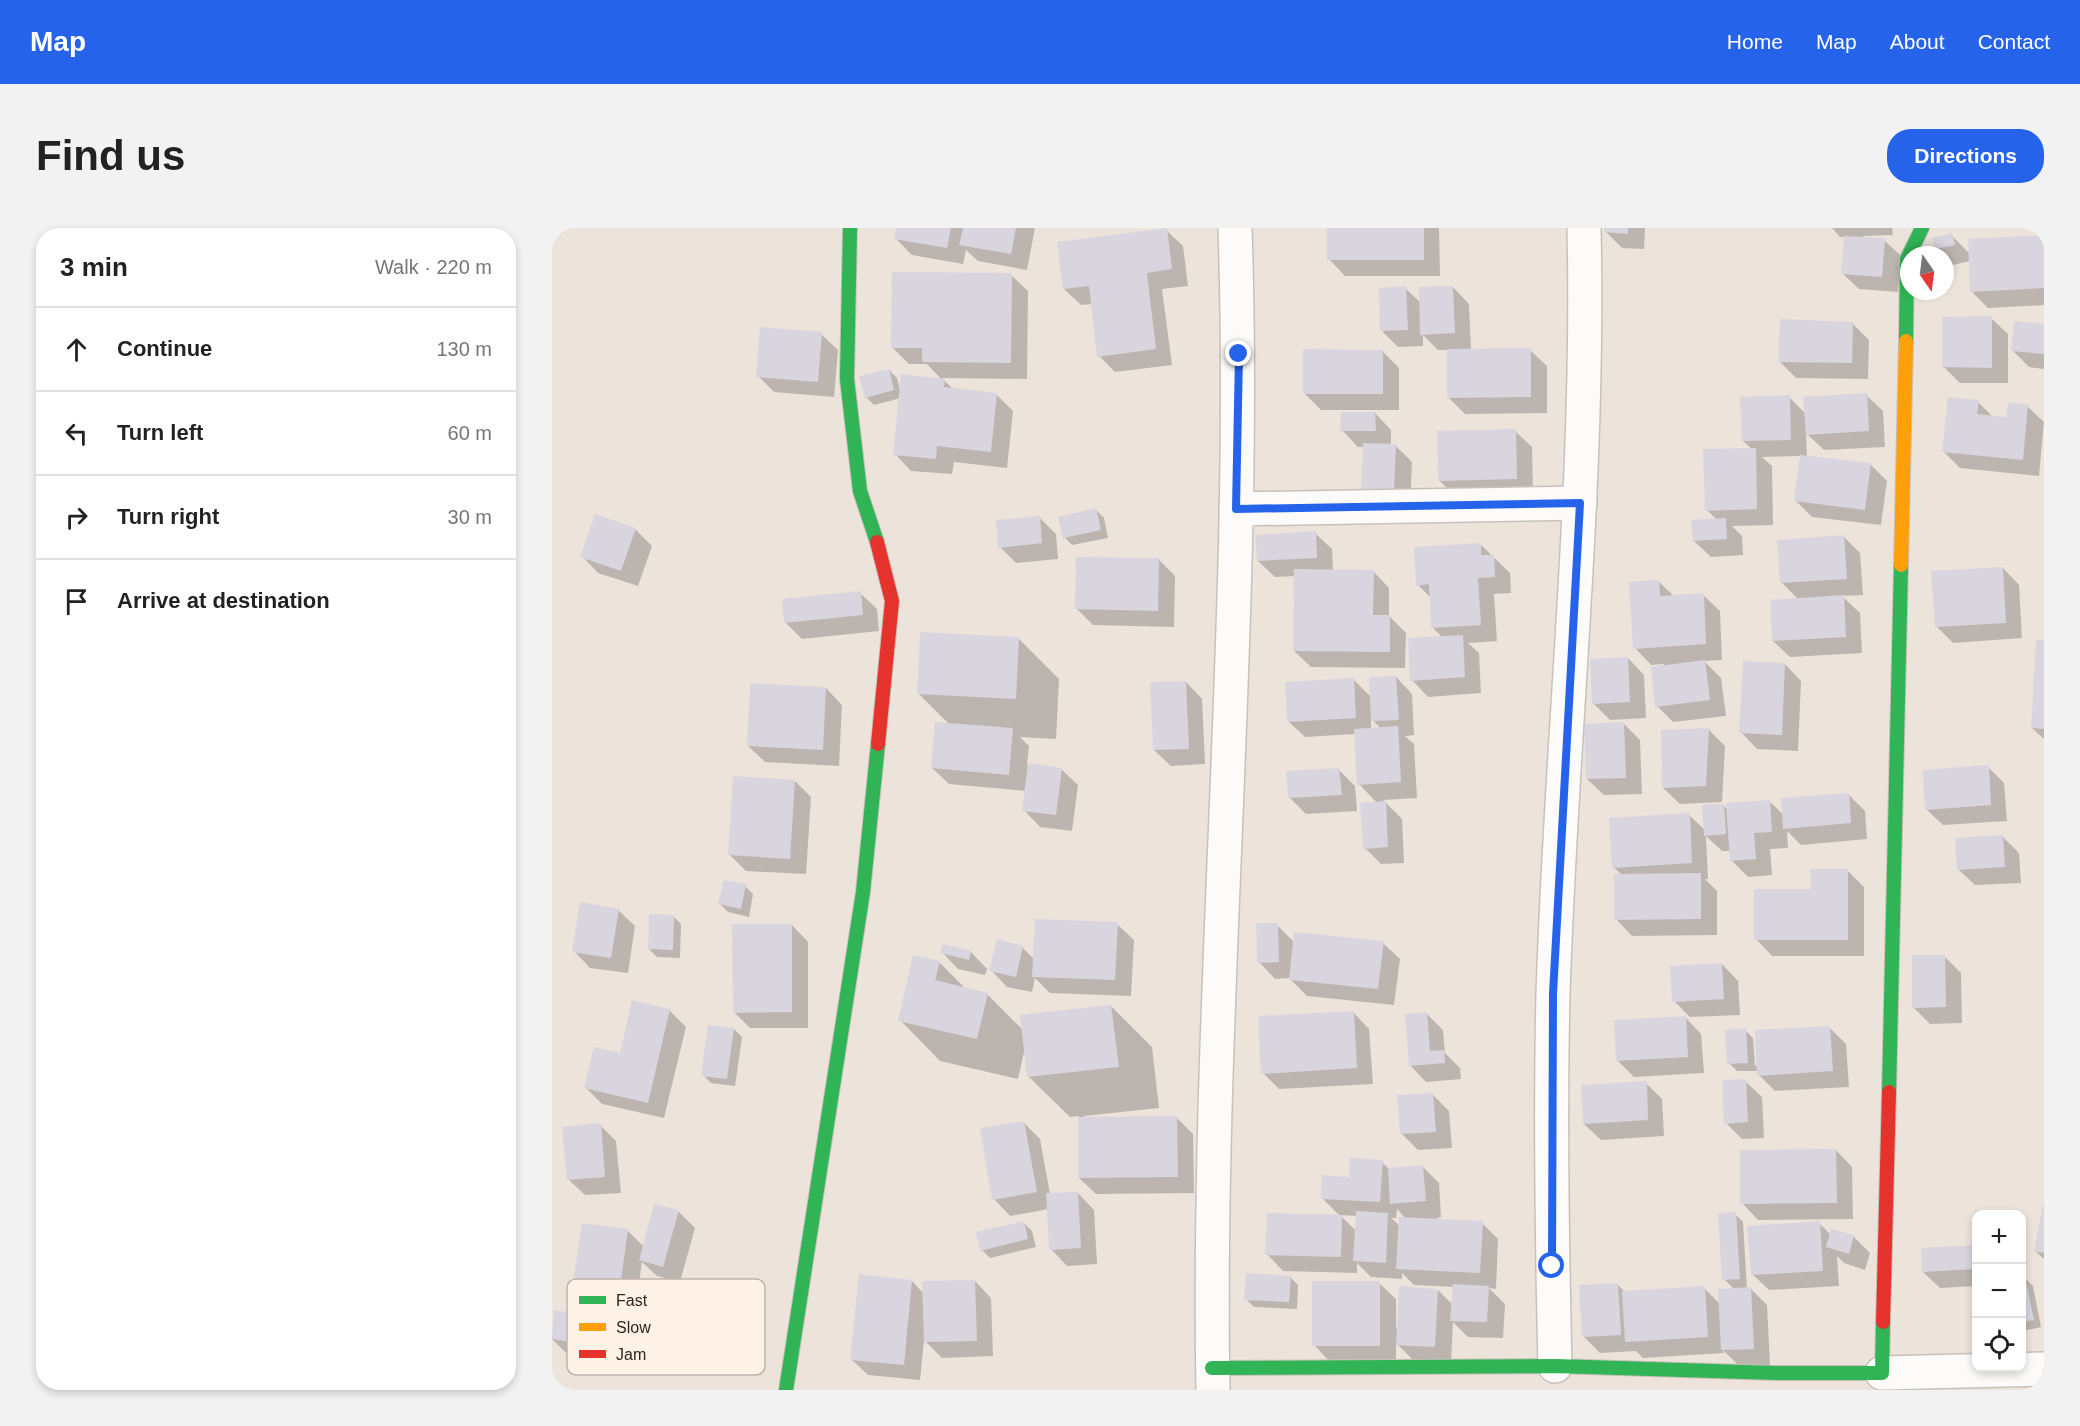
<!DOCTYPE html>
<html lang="en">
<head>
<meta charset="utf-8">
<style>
  body { margin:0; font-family:Arial,sans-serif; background:#f2f2f2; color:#222 }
  .controls { position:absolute; right:18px; bottom:18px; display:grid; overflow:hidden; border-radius:12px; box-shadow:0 3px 9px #0003 }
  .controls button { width:54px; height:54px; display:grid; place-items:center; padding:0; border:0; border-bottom:2px solid #e0e0e0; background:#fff; color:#222; font:30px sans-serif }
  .compass { position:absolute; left:1348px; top:18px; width:54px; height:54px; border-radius:50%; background:#fff; box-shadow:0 3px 9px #0003; rotate:166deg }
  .stop { position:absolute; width:18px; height:18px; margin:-14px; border:4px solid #2563eb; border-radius:50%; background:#fff }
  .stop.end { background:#2563eb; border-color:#fff; box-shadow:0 2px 6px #0008 }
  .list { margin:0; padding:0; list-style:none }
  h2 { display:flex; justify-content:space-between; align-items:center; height:78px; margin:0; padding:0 24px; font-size:26px }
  h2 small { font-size:20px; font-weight:400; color:#767676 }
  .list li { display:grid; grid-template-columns:39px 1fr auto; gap:18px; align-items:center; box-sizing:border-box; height:84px; padding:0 24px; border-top:2px solid #e0e0e0 }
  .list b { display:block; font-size:22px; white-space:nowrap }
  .list em { font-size:20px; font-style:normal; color:#767676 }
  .icon { flex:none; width:33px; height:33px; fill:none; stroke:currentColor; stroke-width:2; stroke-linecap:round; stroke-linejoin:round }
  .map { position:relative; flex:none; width:1492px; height:1162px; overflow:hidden; border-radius:24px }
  header { display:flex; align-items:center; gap:36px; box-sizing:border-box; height:84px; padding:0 30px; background:#2563eb; color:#fff }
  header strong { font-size:28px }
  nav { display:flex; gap:33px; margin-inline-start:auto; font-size:21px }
  .intro { display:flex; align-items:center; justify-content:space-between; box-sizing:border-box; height:144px; padding:0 36px }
  h1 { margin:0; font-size:42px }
  .button { padding:15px 27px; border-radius:24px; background:#2563eb; color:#fff; font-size:21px; font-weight:700 }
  main { display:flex; gap:36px; padding:0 36px }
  aside { flex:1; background:#fff; border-radius:24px; box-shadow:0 3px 9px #0003 }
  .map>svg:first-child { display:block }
</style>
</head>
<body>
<header>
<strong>Map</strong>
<nav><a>Home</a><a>Map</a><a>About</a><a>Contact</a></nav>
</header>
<div class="intro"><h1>Find us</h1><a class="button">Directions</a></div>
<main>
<aside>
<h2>3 min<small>Walk · 220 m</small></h2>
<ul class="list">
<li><svg class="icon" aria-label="ahead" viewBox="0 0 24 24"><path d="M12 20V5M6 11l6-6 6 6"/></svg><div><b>Continue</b></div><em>130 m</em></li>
<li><svg class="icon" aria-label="left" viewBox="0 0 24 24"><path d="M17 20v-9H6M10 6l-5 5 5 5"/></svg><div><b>Turn left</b></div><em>60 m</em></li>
<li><svg class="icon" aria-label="right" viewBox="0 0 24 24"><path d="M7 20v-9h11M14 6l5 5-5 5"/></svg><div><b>Turn right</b></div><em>30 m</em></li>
<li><svg class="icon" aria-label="arrive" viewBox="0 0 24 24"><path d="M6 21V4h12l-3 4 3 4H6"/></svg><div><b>Arrive at destination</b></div></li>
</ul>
</aside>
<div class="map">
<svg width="1492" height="1162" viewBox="0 0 1492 1162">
  <rect width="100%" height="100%" fill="#ece3db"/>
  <g fill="#0003" fill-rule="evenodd">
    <polygon points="346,0 483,0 475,42 426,33 414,22 411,36 360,27 344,11"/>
    <polygon points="777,0 887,0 888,48 793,48 777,31"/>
    <polygon points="1054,0 1093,0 1092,21 1070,20 1054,4"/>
    <polygon points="1280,0 1340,0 1341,7 1311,8 1311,10 1332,12 1349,28 1346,64 1307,61 1290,45 1293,9 1288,9"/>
    <polygon points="614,2 631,18 636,58 610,61 620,137 563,144 547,128 540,76 529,77 512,61"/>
    <polygon points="1399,7 1418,26 1417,12 1492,8 1492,77 1436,80 1420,64 1418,33 1401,37 1385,21"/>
    <polygon points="459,47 476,63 475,151 390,150 402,162 444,166 461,183 455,240 402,234 400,246 359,243 343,226 349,170 322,177 314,169 337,142 345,150 349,166 390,152 375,136 357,136 341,120"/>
    <polygon points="901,59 917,76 919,122 978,122 995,138 995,185 913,186 896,169 896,122 886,122 871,107 871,118 846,119 830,103 853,60 869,75"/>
    <polygon points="1439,90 1456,106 1456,155 1408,155 1392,139"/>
    <polygon points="1300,95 1317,112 1316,151 1244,150 1227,133"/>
    <polygon points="1464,95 1492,98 1492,141 1477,139 1461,123"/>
    <polygon points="269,106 286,122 282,169 222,164 206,148"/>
    <polygon points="830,123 847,140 847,182 769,182 752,165"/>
    <polygon points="1314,167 1331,183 1333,219 1272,222 1254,205 1255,229 1319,237 1335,253 1329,297 1260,289 1243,272 1250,228 1210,229 1220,238 1221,297 1180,298 1190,308 1191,327 1159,329 1142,313 1165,292 1155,282 1201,222 1191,213 1237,169 1254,186"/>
    <polygon points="1426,174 1442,190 1455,191 1475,178 1492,194 1487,248 1408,240 1392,224"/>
    <polygon points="823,185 839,202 839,218 844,218 860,234 858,281 827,280 812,219 806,219 790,202"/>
    <polygon points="963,203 980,219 981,267 904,269 887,252"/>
    <polygon points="544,282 552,290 556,310 520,317 512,309"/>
    <polygon points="487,289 504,306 506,331 464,335 448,319"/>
    <polygon points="83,301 100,318 86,358 46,345 30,328"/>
    <polygon points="763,305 780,321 781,343 821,343 837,360 837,388 854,405 853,440 759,439 742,423 743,348 723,349 706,333"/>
    <polygon points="1292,309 1308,325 1311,367 1290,368 1308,385 1310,425 1238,429 1221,413 1247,372 1229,354"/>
    <polygon points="928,316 958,345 959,365 942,366 945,413 916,415 927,425 929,465 876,469 860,452 891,410 881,400 879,370 866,357"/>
    <polygon points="606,331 623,348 622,399 541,397 524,380"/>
    <polygon points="1451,340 1467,357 1470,410 1401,415 1384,398"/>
    <polygon points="1107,354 1122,368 1151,367 1168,383 1170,432 1152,433 1169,450 1174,488 1121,494 1105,478 1112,436 1099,437 1083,420"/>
    <polygon points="308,365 325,381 327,403 250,411 233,394"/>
    <polygon points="466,410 507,451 504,511 468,509 477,518 475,537 509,541 526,557 520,603 488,599 472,582 474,563 397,556 380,540 398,497 366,465"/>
    <polygon points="1485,413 1492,414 1492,511 1480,500"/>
    <polygon points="1076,430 1092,447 1094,490 1058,492 1042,476"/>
    <polygon points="1233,436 1249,453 1246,523 1205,521 1189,504"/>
    <path d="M844,449L860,466L862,507L853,508L862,516L865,570L831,572L850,591L852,635L829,636L813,620L825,575L807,556L804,506L753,509L736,493L801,451L820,470ZM819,490L829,501H819Z"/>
    <polygon points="634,454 650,471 653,536 619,538 602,522"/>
    <polygon points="274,460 290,477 287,538 213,534 196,518"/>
    <polygon points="1071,495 1088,512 1090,566 1052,567 1035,551"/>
    <polygon points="1156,501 1173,518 1170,574 1128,576 1111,560"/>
    <polygon points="1436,539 1452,555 1455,593 1391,597 1374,581"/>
    <polygon points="787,542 803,558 805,583 754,586 737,569"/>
    <polygon points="243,553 259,569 254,646 194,643 177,626"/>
    <polygon points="1296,566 1313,583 1315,611 1249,617 1235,603 1236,620 1218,621 1220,647 1196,649 1179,632 1179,623 1170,623 1154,608 1156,651 1153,651 1165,663 1165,707 1080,708 1064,691 1070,647 1061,639 1137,587 1153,602 1171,577 1176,582 1217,573 1232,587"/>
    <polygon points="1451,609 1467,625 1469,655 1423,657 1406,641"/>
    <polygon points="1295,642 1312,659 1312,728 1220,728 1204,711 1260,662"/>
    <polygon points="193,658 201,666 197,689 176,684 168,676"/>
    <polygon points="66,682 83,698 76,745 38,740 22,723"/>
    <polygon points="121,688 129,696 128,730 105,729 97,721"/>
    <polygon points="565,696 582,712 579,768 498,765 483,750 480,764 455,759 439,742 470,719 483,732"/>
    <polygon points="240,697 256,714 256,800 198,800 182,784"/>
    <polygon points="725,697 742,714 831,715 848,731 842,777 755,768 737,750 723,751 707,734"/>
    <polygon points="390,724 419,724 435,741 433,747 406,741"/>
    <polygon points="1392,728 1409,745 1410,795 1378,796 1361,779"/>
    <polygon points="387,734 414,761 435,766 471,802 559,778 600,819 607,880 532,888 532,890 624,889 641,906 642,965 544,966 527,950 527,888 518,889 477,849 473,820 466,851 388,833 348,792"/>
    <polygon points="1170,736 1186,753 1188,787 1138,789 1122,773"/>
    <polygon points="117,782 134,799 112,890 50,876 34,860"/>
    <polygon points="801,784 817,801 821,856 727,861 711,845"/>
    <polygon points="875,786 891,802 893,825 908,840 909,851 874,854 858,837"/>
    <polygon points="1133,789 1149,806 1152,845 1082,849 1066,833"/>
    <polygon points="1278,800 1294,816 1297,859 1223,863 1207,847 1206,843 1185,843 1177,835 1193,802 1201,810 1203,838"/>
    <polygon points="182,801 190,809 183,858 159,855 151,847"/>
    <polygon points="1193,853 1210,869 1212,910 1190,911 1174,895"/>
    <polygon points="1094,855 1110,871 1112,908 1049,912 1032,896"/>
    <polygon points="881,867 897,883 900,920 866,922 849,905"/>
    <polygon points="471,894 488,911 498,966 526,965 542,982 545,1036 515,1038 499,1021 497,981 458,988 442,971"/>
    <polygon points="48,897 64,913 69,965 33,967 16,951"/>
    <polygon points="1284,922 1300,939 1301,991 1206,992 1190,975"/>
    <path d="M830,934L837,941L870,938L887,955L889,989L881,992L930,995L946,1011L944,1061L937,1060L953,1076L951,1110L916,1109L901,1094L899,1135L862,1133L844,1115V1134H778L762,1117L827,1055L844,1071V1100L886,1062L901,1077L902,1059L862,1057L850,1045V1051L819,1049L805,1035V1045L731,1043L715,1026L788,988L770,970L799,950ZM845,981L854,991L848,998L839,990H844ZM788,987L805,988L804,1003Z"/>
    <polygon points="1492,979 1492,1031 1483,1023"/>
    <polygon points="126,983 143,1000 128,1054 105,1048 90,1034 81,1096 54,1093 69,1107 65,1134 16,1127 0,1111 4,1083 34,1088 20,1074 76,1003 92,1019"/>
    <polygon points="1183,986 1191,994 1195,1061 1199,1061 1215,1077 1218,1137 1187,1138 1171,1122 1172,1125 1091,1130 1084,1123 1048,1125 1032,1109 1066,1057 1074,1065 1152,1060 1168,1076 1182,1061 1172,1051"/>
    <polygon points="472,995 480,1003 484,1019 438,1030 430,1022"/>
    <polygon points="1267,995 1279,1007 1301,1008 1318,1025 1313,1042 1292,1035 1285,1028 1287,1058 1217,1062 1200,1046"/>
    <polygon points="1424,1018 1424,1058 1388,1060 1371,1044 1371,1021"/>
    <polygon points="738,1049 746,1057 745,1081 702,1079 694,1071"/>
    <polygon points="1473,1050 1481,1058 1489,1099 1470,1103 1470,1051"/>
    <polygon points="360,1053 372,1066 423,1053 439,1070 441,1128 390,1130 372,1112 368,1152 316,1147 299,1131"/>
  </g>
  <g fill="#d8d5de">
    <polygon points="344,0 399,0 395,20 342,11"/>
    <polygon points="411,0 464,0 459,26 407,17"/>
    <polygon points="615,0 620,41 595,45 604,121 545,129 537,58 511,61 505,14"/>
    <rect x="775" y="0" width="97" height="32"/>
    <polygon points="1052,0 1076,0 1076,6 1052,4"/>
    <polygon points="1400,5 1403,17 1383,21 1380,10"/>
    <polygon points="1492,7 1492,60 1418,64 1416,11"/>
    <polygon points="1292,8 1333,10 1330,49 1289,46"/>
    <polygon points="340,44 460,45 459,135 370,134 370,120 339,120"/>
    <polygon points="854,58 856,102 828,103 827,60"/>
    <polygon points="901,58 903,105 868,107 867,59"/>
    <polygon points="1440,88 1440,140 1390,139 1390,89"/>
    <polygon points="1228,91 1301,94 1300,135 1226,134"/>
    <polygon points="1462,93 1492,96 1492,126 1459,123"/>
    <polygon points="208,99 270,104 266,154 204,149"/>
    <polygon points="979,120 979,169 895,170 895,121"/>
    <polygon points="751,121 831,122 831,166 751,166"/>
    <polygon points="337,141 342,162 313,170 307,148"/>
    <polygon points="349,146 393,151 392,159 445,165 439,224 385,218 384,231 341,227"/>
    <polygon points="1315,165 1317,203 1254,207 1251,169"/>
    <polygon points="1238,167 1239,212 1190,213 1188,169"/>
    <polygon points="1396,169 1427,172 1425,186 1454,189 1456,175 1476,176 1471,232 1390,224"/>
    <polygon points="789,184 823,184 824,203 788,203"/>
    <polygon points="964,201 965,251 886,253 885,203"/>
    <polygon points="811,215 844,216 842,265 809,264"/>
    <polygon points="1204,220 1205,281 1153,283 1151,221"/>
    <polygon points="1248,227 1319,235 1313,282 1242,273"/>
    <polygon points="544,280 549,302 511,310 506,289"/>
    <polygon points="43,286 84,300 69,343 28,329"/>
    <polygon points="488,288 490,315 446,320 444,292"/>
    <polygon points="1174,290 1175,311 1141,313 1139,292"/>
    <polygon points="764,303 765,330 705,333 703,307"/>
    <polygon points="1292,307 1295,351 1228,355 1225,312"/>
    <polygon points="929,315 929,327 942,327 943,349 926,350 929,397 879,400 877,356 864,358 862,319"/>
    <polygon points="524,329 607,330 606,383 523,381"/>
    <polygon points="1451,339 1454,395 1383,399 1379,343"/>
    <polygon points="742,341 822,342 821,387 838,387 838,424 741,423"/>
    <polygon points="1107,352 1108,368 1152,365 1154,416 1081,421 1077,354"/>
    <polygon points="309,363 311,387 232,395 230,371"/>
    <polygon points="1292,367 1294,409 1220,413 1218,372"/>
    <polygon points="368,404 467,409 464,471 365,466"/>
    <polygon points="911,407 913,449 858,453 856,410"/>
    <polygon points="1484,412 1492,412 1492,501 1479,500"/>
    <polygon points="1076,429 1078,474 1040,476 1038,431"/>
    <polygon points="1153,432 1158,472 1103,479 1099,439"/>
    <polygon points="1191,433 1233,435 1230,507 1187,505"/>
    <polygon points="844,448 847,492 819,493 817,449"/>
    <polygon points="802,450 804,490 735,494 733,454"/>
    <polygon points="634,453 637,521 601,522 598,454"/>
    <polygon points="198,455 274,459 271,522 195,518"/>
    <polygon points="383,494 461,500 457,547 379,540"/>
    <polygon points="1072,494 1074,550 1034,551 1032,496"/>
    <polygon points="846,498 849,554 805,557 802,501"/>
    <polygon points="1157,500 1154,558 1110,560 1109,502"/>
    <polygon points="476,535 510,540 504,587 470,583"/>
    <polygon points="1437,537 1439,577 1373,582 1371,542"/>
    <polygon points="787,540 790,567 736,570 734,543"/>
    <polygon points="181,548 243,552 238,631 176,627"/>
    <polygon points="1297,565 1299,595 1231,601 1229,570"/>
    <polygon points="1218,572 1220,604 1202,605 1204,631 1178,633 1174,575"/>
    <polygon points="834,573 836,619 811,621 808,575"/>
    <polygon points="1172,576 1174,606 1152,608 1150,577"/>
    <polygon points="1138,585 1140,635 1060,640 1057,590"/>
    <polygon points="1451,607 1453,639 1405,642 1403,610"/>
    <polygon points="1258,641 1296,641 1296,712 1202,712 1202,661 1259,661"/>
    <polygon points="1149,645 1149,691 1062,692 1062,646"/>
    <polygon points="172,652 194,656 189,681 166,676"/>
    <polygon points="28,674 67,681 59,730 20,724"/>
    <polygon points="97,686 122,687 121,722 96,721"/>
    <polygon points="483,691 566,694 563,752 480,749"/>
    <polygon points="704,695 726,695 727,734 705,735"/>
    <polygon points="180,696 240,696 240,784 181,785"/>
    <polygon points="742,704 832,713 826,761 737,752"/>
    <polygon points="445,711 471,718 464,749 437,743"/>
    <polygon points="391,716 419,723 417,732 388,725"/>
    <polygon points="361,727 388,733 383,752 436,765 425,811 346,793"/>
    <polygon points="1360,727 1393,727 1394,779 1360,780"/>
    <polygon points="1170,735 1172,771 1120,774 1118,738"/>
    <polygon points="80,772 118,781 96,875 32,860 42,819 68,825"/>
    <polygon points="559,777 567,839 475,849 468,787"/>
    <polygon points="802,783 805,840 709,846 706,788"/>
    <polygon points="875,784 878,823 892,822 893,835 857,838 853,786"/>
    <polygon points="1134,788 1136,829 1064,833 1062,792"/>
    <polygon points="156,797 182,800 175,851 149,848"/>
    <polygon points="1278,798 1281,843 1205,848 1203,802"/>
    <polygon points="1194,800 1196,835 1175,836 1173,802"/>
    <polygon points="1194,851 1196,894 1172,896 1170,852"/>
    <polygon points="1095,853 1096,892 1031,896 1029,857"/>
    <polygon points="881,865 884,904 848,906 845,867"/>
    <polygon points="625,888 626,949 526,950 526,889"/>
    <polygon points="472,893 485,964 440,972 428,900"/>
    <polygon points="49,895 53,949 15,952 10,899"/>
    <polygon points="1284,921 1285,975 1188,976 1188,922"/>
    <polygon points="798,930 831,932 828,974 769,971 770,947 797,949"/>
    <polygon points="871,937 874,973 838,976 836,940"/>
    <polygon points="526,964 529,1020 497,1022 494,965"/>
    <polygon points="102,976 127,982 111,1039 87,1032"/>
    <polygon points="1491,977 1492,977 1492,1025 1482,1023"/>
    <polygon points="804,983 836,985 834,1035 801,1033"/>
    <polygon points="1184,984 1188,1051 1170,1052 1166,986"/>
    <polygon points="715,985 790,987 789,1029 713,1027"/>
    <polygon points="847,989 931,993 928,1045 844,1041"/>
    <polygon points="472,993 476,1011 428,1023 424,1004"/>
    <polygon points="1268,993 1271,1043 1199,1047 1195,998"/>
    <polygon points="30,995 76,1001 65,1081 18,1074"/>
    <polygon points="1279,1001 1302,1007 1297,1026 1274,1019"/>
    <polygon points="1424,1017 1424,1041 1370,1044 1369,1020"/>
    <polygon points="694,1045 739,1048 737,1074 692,1072"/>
    <polygon points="307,1046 360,1052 352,1137 298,1132"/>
    <polygon points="1470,1049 1473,1049 1482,1092 1470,1094"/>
    <polygon points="423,1052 425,1113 372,1114 370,1053"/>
    <rect x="760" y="1053" width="68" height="65"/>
    <polygon points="1066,1055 1069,1107 1030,1109 1027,1057"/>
    <polygon points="901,1056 937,1058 935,1094 898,1093"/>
    <polygon points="847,1058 886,1061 883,1119 844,1117"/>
    <polygon points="1153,1058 1156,1109 1073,1114 1070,1063"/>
    <polygon points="1199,1059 1202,1121 1169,1122 1166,1061"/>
    <polygon points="2,1082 53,1090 49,1119 0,1111"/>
  </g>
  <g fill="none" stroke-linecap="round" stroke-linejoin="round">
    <g stroke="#c8c1ba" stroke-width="36">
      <g id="street">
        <polyline points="684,281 1028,275"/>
        <path d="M1003,1138C1000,1014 998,890 1001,766C1009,510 1038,256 1032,0"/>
        <polyline points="1330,1145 1492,1141"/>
        <path d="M661,1162C654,775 696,387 683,0"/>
      </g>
    </g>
    <g stroke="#c8c1ba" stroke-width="16">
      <g id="fast">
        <polyline points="298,0 295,151 308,263 325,314"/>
        <polyline points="1354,113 1355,31 1370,0"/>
        <polyline points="1337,864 1349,337"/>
        <polyline points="660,1140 1003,1138 1224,1145 1330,1145 1331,1094"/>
        <polyline points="234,1162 311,664 326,516"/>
      </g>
    </g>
    <g stroke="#c8c1ba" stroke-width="16">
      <polyline id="slow" points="1349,337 1354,113"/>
    </g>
    <g stroke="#c8c1ba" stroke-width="16">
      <g id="jam">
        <polyline points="325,314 340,373 326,516"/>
        <polyline points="1331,1094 1337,864"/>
      </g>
    </g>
    <use href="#street" stroke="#fcfbfa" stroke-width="33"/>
    <use href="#fast" stroke="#30b455" stroke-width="14"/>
    <use href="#slow" stroke="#ff9f0a" stroke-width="14"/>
    <use href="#jam" stroke="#e5322d" stroke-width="14"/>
  </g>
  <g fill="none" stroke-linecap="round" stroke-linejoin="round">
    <polyline stroke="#2563eb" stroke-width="8" points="687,126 684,281 1028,275 1001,766 1000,1038"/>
  </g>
  <rect x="15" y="1051" width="198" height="96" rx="9" fill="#fef1e5" stroke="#bfb4aa" stroke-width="1.5"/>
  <rect x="27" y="1068" width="27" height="8" fill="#30b455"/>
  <rect x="27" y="1095" width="27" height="8" fill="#ff9f0a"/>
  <rect x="27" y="1122" width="27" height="8" fill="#e5322d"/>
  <g font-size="16" fill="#2d2722">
    <text x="64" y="1078">Fast</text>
    <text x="64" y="1105">Slow</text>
    <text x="64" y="1132">Jam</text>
  </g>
</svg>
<div class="controls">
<button>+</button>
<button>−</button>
<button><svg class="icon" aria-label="locate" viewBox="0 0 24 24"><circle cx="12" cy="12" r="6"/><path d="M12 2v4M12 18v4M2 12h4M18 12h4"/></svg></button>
</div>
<svg class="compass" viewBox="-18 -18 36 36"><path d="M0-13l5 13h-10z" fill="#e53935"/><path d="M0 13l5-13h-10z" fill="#767676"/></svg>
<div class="stop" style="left:1000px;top:1038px"></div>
<div class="stop end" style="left:687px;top:126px"></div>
</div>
</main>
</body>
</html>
